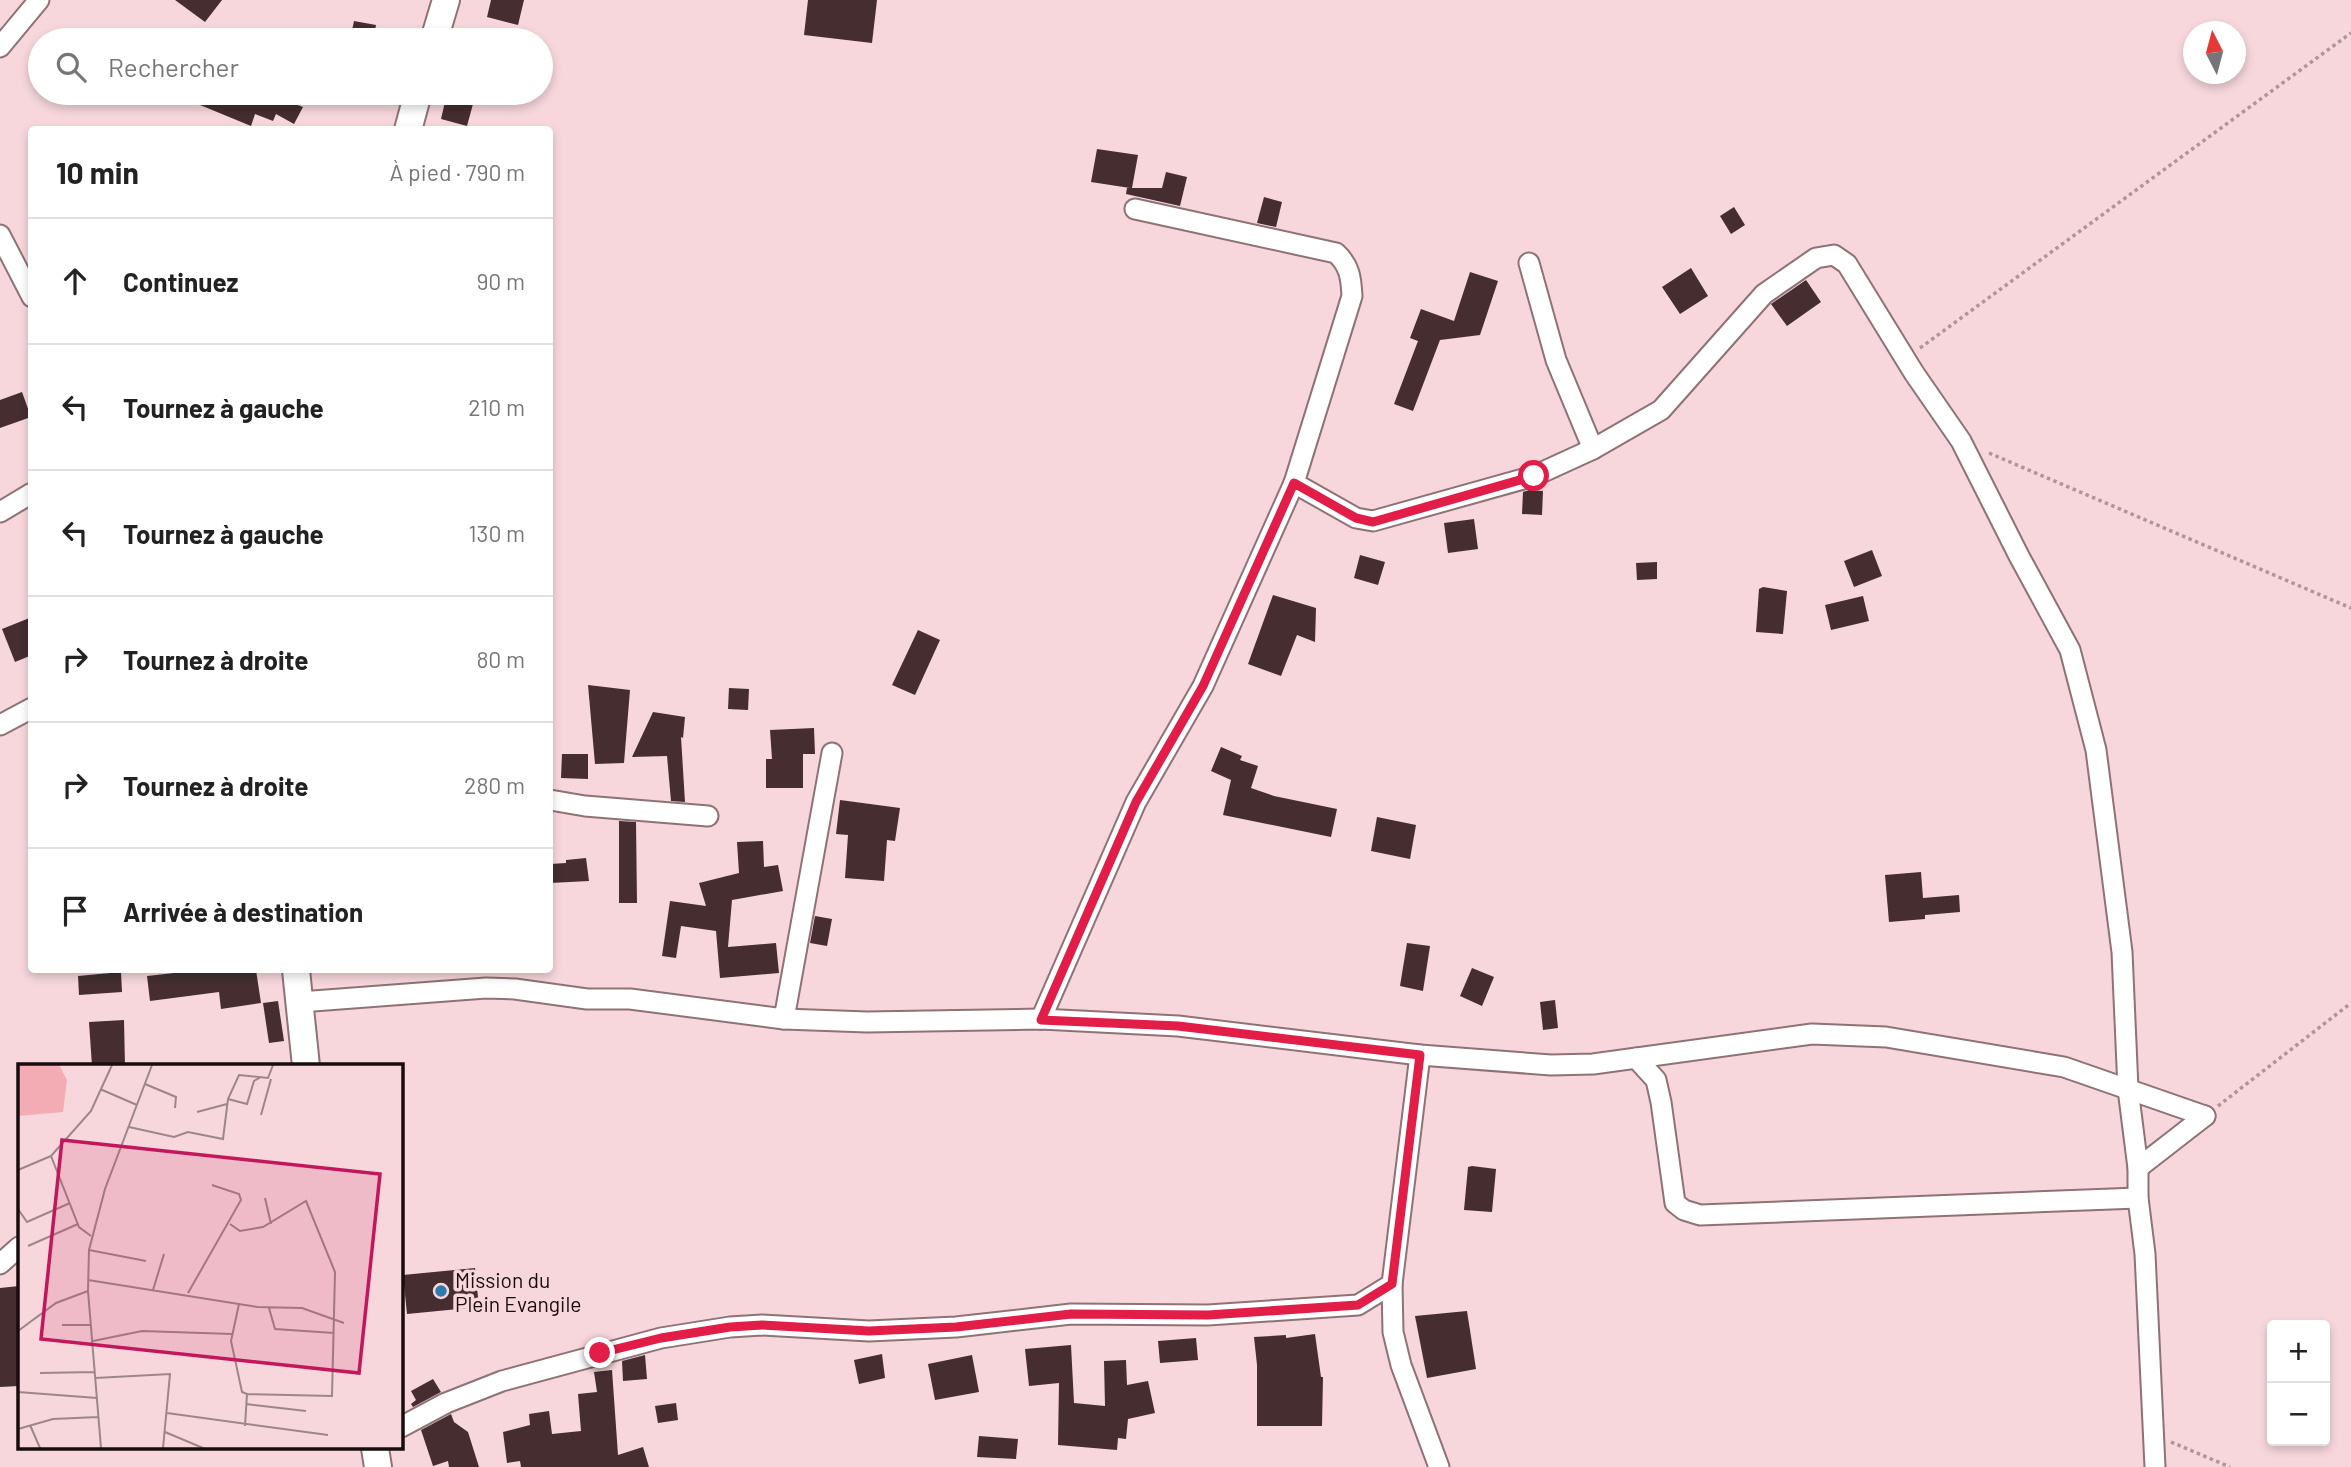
<!DOCTYPE html>
<html lang="fr">
<head>
<meta charset="utf-8">
<style>
  body { margin:0; font-family:Barlow,sans-serif; background:#f2f2f2; color:#222 }
  .controls { position:absolute; right:21px; bottom:21px; display:grid; overflow:hidden; border-radius:7px; box-shadow:0 4px 10px #0003 }
  .controls button { width:63px; height:63px; display:grid; place-items:center; padding:0; border:0; border-bottom:2px solid #e0e0e0; background:#fff; color:#222; font:35px sans-serif }
  .compass { position:absolute; left:2183px; top:21px; width:63px; height:63px; border-radius:50%; background:#fff; box-shadow:0 4px 10px #0003; rotate:354deg }
  .stop { position:absolute; width:21px; height:21px; margin:-16px; border:5px solid #e11d48; border-radius:50%; background:#fff }
  .stop.end { background:#e11d48; border-color:#fff; box-shadow:0 2px 7px #0008 }
  .list { margin:0; padding:0; list-style:none }
  h2 { display:flex; justify-content:space-between; align-items:center; height:91px; margin:0; padding:0 28px; font-size:30px }
  h2 small { font-size:23px; font-weight:400; color:#767676 }
  .list li { display:grid; grid-template-columns:46px 1fr auto; gap:21px; align-items:center; box-sizing:border-box; height:126px; padding:0 28px; border-top:2px solid #e0e0e0 }
  .list b { display:block; font-size:26px; white-space:nowrap }
  .list em { font-size:23px; font-style:normal; color:#767676 }
  .icon { flex:none; width:38px; height:38px; fill:none; stroke:currentColor; stroke-width:2; stroke-linecap:round; stroke-linejoin:round }
  .map { position:relative; flex:none; width:2351px; height:1467px; overflow:hidden }
  .search { position:absolute; background:#fff; box-shadow:0 4px 10px #0003; left:28px; top:28px; width:525px; height:77px; display:flex; align-items:center; gap:18px; box-sizing:border-box; padding:0 24px; border-radius:38px; color:#767676; font-size:26px }
  .panel { position:absolute; background:#fff; box-shadow:0 4px 10px #0003; left:28px; top:126px; width:525px; height:847px; border-radius:7px }
  .map>svg:first-child { display:block }
</style>
</head>
<body>
<div class="map">
<svg width="2351" height="1467" viewBox="0 0 2351 1467">
  <rect width="100%" height="100%" fill="#f7d7db"/>
  <g fill="#452d30">
    <polygon points="175,0 222,0 205,22"/>
    <polygon points="491,0 524,0 518,25 487,17"/>
    <polygon points="808,0 877,0 872,43 804,35"/>
    <polygon points="354,21 376,25 373,40 350,40"/>
    <polygon points="171,93 266,93 303,107 294,124 276,114 273,121 255,114 251,126"/>
    <polygon points="447,93 476,93 467,126 441,119"/>
    <polygon points="1097,149 1138,155 1132,188 1162,188 1166,172 1187,177 1180,206 1126,194 1127,188 1130,188 1091,182"/>
    <polygon points="1264,197 1282,202 1276,227 1257,223"/>
    <polygon points="1734,207 1745,225 1731,234 1720,216"/>
    <polygon points="1691,268 1708,296 1680,314 1662,287"/>
    <polygon points="1470,272 1498,281 1480,335 1440,340 1413,411 1394,404 1418,341 1410,338 1421,309 1454,321"/>
    <polygon points="1806,280 1821,302 1787,326 1771,304"/>
    <polygon points="22,392 31,417 0,428 0,400"/>
    <polygon points="1529,490 1543,491 1542,515 1522,514 1523,492"/>
    <polygon points="1474,519 1478,549 1448,553 1444,523"/>
    <polygon points="1872,550 1882,576 1854,587 1844,561"/>
    <polygon points="1360,555 1385,562 1378,585 1354,578"/>
    <polygon points="1657,562 1657,579 1637,580 1636,563"/>
    <polygon points="1763,587 1787,591 1783,634 1756,632 1759,589"/>
    <polygon points="1273,595 1316,608 1315,642 1297,635 1281,676 1248,664"/>
    <polygon points="1863,596 1869,621 1831,630 1825,605"/>
    <polygon points="32,617 32,655 15,662 2,629"/>
    <polygon points="918,630 940,640 915,695 892,685"/>
    <polygon points="588,685 630,690 624,763 595,764"/>
    <polygon points="729,688 749,689 748,710 728,709"/>
    <polygon points="653,712 685,717 683,738 681,737 685,802 671,801 667,756 632,757"/>
    <polygon points="814,728 815,754 803,754 803,788 766,788 766,759 772,759 770,730"/>
    <polygon points="1221,747 1242,756 1240,760 1258,766 1251,788 1274,796 1337,809 1331,837 1223,815 1231,780 1211,771"/>
    <polygon points="562,754 588,754 588,779 561,778"/>
    <polygon points="840,800 900,808 895,841 887,840 884,881 845,878 848,835 836,834"/>
    <polygon points="1377,817 1416,825 1410,859 1371,851"/>
    <polygon points="619,821 636,822 637,903 619,903"/>
    <polygon points="763,841 764,867 778,865 783,891 732,900 728,947 776,943 779,973 720,978 716,931 681,926 676,958 662,956 670,901 706,906 699,883 739,873 737,842"/>
    <polygon points="586,858 589,881 550,883 550,864 566,863 566,860"/>
    <polygon points="1921,872 1923,898 1959,895 1960,912 1925,915 1925,919 1889,922 1885,875"/>
    <polygon points="815,916 832,919 827,946 810,943"/>
    <polygon points="1407,943 1430,946 1423,991 1400,986"/>
    <polygon points="1472,968 1494,977 1482,1006 1460,996"/>
    <polygon points="201,970 256,970 261,1003 221,1009 219,992 150,1001 147,976"/>
    <polygon points="121,972 122,992 79,995 78,976"/>
    <polygon points="1555,1000 1558,1028 1543,1030 1540,1002"/>
    <polygon points="278,1001 284,1041 269,1043 263,1003"/>
    <polygon points="124,1020 125,1066 92,1066 89,1022"/>
    <polygon points="1472,1166 1496,1169 1492,1212 1464,1210 1468,1167"/>
    <polygon points="475,1268 479,1307 407,1314 403,1275"/>
    <polygon points="19,1286 19,1386 0,1387 0,1288"/>
    <polygon points="1467,1311 1476,1369 1427,1378 1415,1316"/>
    <polygon points="1315,1334 1321,1377 1323,1377 1322,1426 1257,1426 1257,1365 1254,1337 1286,1335 1286,1338"/>
    <polygon points="1196,1338 1198,1360 1160,1363 1158,1341"/>
    <polygon points="1071,1345 1074,1403 1105,1406 1104,1361 1126,1360 1127,1385 1148,1381 1155,1413 1128,1419 1126,1439 1118,1438 1117,1450 1058,1445 1059,1383 1029,1386 1025,1349"/>
    <polygon points="882,1354 885,1378 859,1384 854,1360"/>
    <polygon points="645,1355 647,1379 623,1381 622,1361"/>
    <polygon points="972,1355 979,1392 935,1400 928,1364"/>
    <polygon points="612,1370 618,1455 643,1447 649,1467 521,1467 520,1461 507,1463 503,1432 530,1425 529,1414 549,1411 552,1434 581,1431 578,1394 597,1392 594,1372"/>
    <polygon points="433,1379 441,1392 413,1407 411,1404 416,1400 411,1391"/>
    <polygon points="676,1403 678,1420 658,1423 655,1406"/>
    <polygon points="451,1414 454,1422 468,1432 479,1467 449,1467 448,1461 433,1466 421,1430"/>
    <polygon points="979,1436 1018,1439 1016,1459 977,1457"/>
  </g>
  <g fill="none" stroke-linecap="round" stroke-linejoin="round">
    <g stroke="#8e7275" stroke-width="23">
      <g id="minor">
        <polyline points="0,47 39,0"/>
        <polyline points="0,235 32,297"/>
        <polyline points="1529,263 1556,360 1593,449"/>
        <polyline points="1294,483 1356,518 1373,521 1534,476 1593,449 1661,410 1764,294 1816,258 1834,255 1847,264 1914,373 1961,441 2019,556 2070,650 2096,750 2122,952 2128,1089 2138,1168 2138,1198 2145,1254 2155,1467"/>
        <polyline points="0,512 32,493"/>
        <polyline points="0,725 32,708"/>
        <polyline points="550,800 585,806 708,816"/>
        <polyline points="300,1002 486,988 515,989 587,999 630,999 784,1019 867,1022 1041,1019 1178,1026 1420,1055 1551,1065 1593,1064 1812,1034 1886,1037 2064,1067 2205,1116"/>
        <polyline points="784,1019 832,753"/>
        <path d="M1041,1019L1136,802L1203,686L1294,483L1352,296C1351,278 1350,266 1336,253L1135,209"/>
        <polyline points="1420,1055 1392,1284 1393,1332 1401,1365 1439,1467"/>
        <polyline points="1636,1058 1656,1080 1661,1102 1675,1203 1684,1210 1700,1215 2138,1198"/>
        <polyline points="2138,1168 2205,1116"/>
        <polyline points="0,1264 19,1247"/>
        <polyline points="401,1427 446,1403 502,1381 661,1338 730,1327 762,1325 869,1331 956,1327 1071,1314 1208,1315 1358,1305 1392,1284"/>
      </g>
    </g>
    <g stroke="#8e7275" stroke-width="30">
      <g id="secondary">
        <polyline points="434,40 446,0"/>
        <polyline points="408,130 418,93"/>
        <polyline points="296,970 306,1066"/>
        <polyline points="375,1448 378,1467"/>
      </g>
    </g>
    <g stroke="#ae9598" stroke-width="3.5" stroke-dasharray="3.5 3.5" stroke-linecap="butt">
      <polyline points="1920,348 2351,33"/>
      <polyline points="1989,453 2351,608"/>
      <polyline points="2218,1106 2351,1003"/>
      <polyline points="2171,1442 2230,1467"/>
    </g>
    <use href="#minor" stroke="#fff" stroke-width="19"/>
    <use href="#secondary" stroke="#fff" stroke-width="26"/>
  </g>
  <g fill="none" stroke-linecap="round" stroke-linejoin="round">
    <polyline stroke="#e11d48" stroke-width="9" points="600,1353 661,1338 730,1327 762,1325 869,1331 956,1327 1071,1314 1208,1315 1358,1305 1392,1284 1420,1055 1178,1026 1041,1020 1136,802 1203,686 1294,483 1356,518 1373,522 1534,476"/>
  </g>
  <circle fill="#2f7aad" stroke="#f7d7db" stroke-width="2.5" cx="441" cy="1291" r="7"/>
  <g text-anchor="middle" dominant-baseline="central" stroke-width="7" stroke-linejoin="round" paint-order="stroke">
    <g font-size="21" fill="#170d0e" stroke="#f7d7db" text-anchor="start">
      <text x="455" y="1279">Mission du<tspan x="455" dy="24">Plein Evangile</tspan></text>
    </g>
  </g>
  <g transform="translate(18 1064)">
    <rect width="385" height="385" fill="#f7d7db"/>
    <path d="M0,1H41L49,16L45,48L0,52Z" fill="#f3abb4"/>
    <path fill="none" stroke="#9d8689" stroke-width="2" d="M127,20L158,33L157,44M82,25L119,41M210,35L229,40L236,17L243,13M179,48L209,40M243,51L253,15M111,63L156,73L170,68L205,75L210,35L221,11L250,14L255,1M0,106L33,92M247,134L253,160M0,145L9,158L52,139M212,160L222,167L245,163L288,137L317,208L314,332L229,330M73,172L61,163L33,92L73,47L94,1M10,182L60,160M71,186L128,197M70,216L239,243L284,244L326,259M135,226L146,190M170,229L223,136L221,130L194,121M221,240L213,277L224,328L229,330L227,362M251,244L257,265L316,269M44,261H73M0,267L38,239L70,227M75,277L124,267L214,270M22,309L77,308M77,314L152,310L145,384M0,328L79,334M228,340L288,347M149,349L310,371M12,361L22,384M0,365L35,355L80,353M147,368L185,384M83,384L70,227L71,186L87,125L134,1"/>
    <path fill="#c2185b" fill-opacity="0.15" stroke="#c2185b" stroke-width="3.5" d="M44,76L362,110L341,309L23,275Z"/>
    <rect width="385" height="385" fill="none" stroke="#170d0e" stroke-width="3.5"/>
  </g>
</svg>
<div class="controls">
<button>+</button>
<button>−</button>
</div>
<svg class="compass" viewBox="-18 -18 36 36"><path d="M0-13l5 13h-10z" fill="#e53935"/><path d="M0 13l5-13h-10z" fill="#767676"/></svg>
<div class="stop" style="left:1534px;top:476px"></div>
<div class="stop end" style="left:600px;top:1353px"></div>
<div class="search"><svg class="icon" aria-label="search" viewBox="0 0 24 24"><circle cx="10" cy="10" r="6"/><path d="M15 15l6 6"/></svg>Rechercher</div>
<section class="panel">
<h2>10 min<small>À pied · 790 m</small></h2>
<ul class="list">
<li><svg class="icon" aria-label="ahead" viewBox="0 0 24 24"><path d="M12 20V5M6 11l6-6 6 6"/></svg><div><b>Continuez</b></div><em>90 m</em></li>
<li><svg class="icon" aria-label="left" viewBox="0 0 24 24"><path d="M17 20v-9H6M10 6l-5 5 5 5"/></svg><div><b>Tournez à gauche</b></div><em>210 m</em></li>
<li><svg class="icon" aria-label="left" viewBox="0 0 24 24"><path d="M17 20v-9H6M10 6l-5 5 5 5"/></svg><div><b>Tournez à gauche</b></div><em>130 m</em></li>
<li><svg class="icon" aria-label="right" viewBox="0 0 24 24"><path d="M7 20v-9h11M14 6l5 5-5 5"/></svg><div><b>Tournez à droite</b></div><em>80 m</em></li>
<li><svg class="icon" aria-label="right" viewBox="0 0 24 24"><path d="M7 20v-9h11M14 6l5 5-5 5"/></svg><div><b>Tournez à droite</b></div><em>280 m</em></li>
<li><svg class="icon" aria-label="arrive" viewBox="0 0 24 24"><path d="M6 21V4h12l-3 4 3 4H6"/></svg><div><b>Arrivée à destination</b></div></li>
</ul>
</section>
</div>
</body>
</html>
